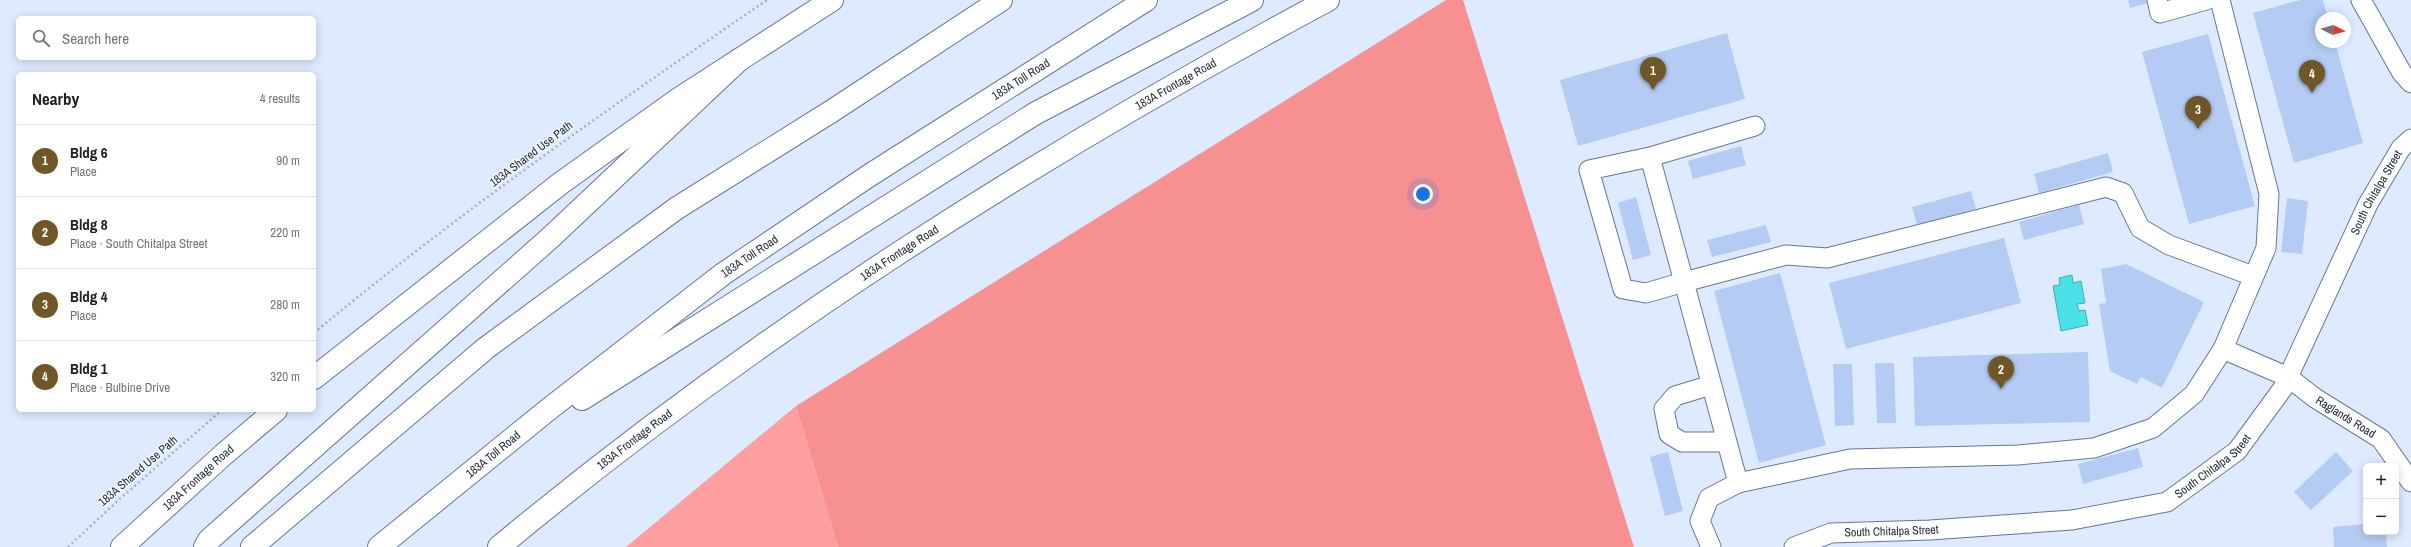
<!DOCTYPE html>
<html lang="en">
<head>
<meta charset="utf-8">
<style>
  body { margin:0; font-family:"Archivo Narrow",sans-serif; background:#f2f2f2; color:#202124 }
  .controls { position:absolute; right:12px; bottom:12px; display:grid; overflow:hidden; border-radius:6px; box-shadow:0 2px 10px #0003 }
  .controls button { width:36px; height:36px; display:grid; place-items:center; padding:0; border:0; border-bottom:1px solid #e0e0e0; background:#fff; color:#202124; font:20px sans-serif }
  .compass { position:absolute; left:2315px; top:12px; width:36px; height:36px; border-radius:50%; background:#fff; box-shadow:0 2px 10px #0003; rotate:95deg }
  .you { position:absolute; left:1423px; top:194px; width:14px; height:14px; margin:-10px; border:3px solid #fff; border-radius:50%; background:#1a73e8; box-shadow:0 0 0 6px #1a73e833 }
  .badge { display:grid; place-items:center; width:26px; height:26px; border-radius:50%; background:#705728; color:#fff; font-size:13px; font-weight:700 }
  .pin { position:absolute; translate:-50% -33px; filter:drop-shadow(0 1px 2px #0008) }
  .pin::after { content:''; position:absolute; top:21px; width:14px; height:12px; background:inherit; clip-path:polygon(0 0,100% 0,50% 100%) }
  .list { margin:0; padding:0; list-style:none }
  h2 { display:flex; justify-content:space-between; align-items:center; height:52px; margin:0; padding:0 16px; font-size:17px }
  h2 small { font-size:13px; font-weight:400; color:#757577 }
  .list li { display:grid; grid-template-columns:26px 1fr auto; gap:12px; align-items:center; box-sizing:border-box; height:72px; padding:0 16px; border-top:1px solid #e0e0e0 }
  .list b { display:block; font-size:15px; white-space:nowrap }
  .list p { margin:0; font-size:13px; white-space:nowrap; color:#757577 }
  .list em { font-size:13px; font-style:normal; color:#757577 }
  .icon { flex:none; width:22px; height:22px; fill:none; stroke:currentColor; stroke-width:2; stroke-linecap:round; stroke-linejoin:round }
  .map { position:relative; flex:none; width:2411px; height:547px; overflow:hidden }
  .search { position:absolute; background:#fff; box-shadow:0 2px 10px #0003; left:16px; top:16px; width:300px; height:44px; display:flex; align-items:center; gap:10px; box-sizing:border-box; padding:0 14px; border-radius:6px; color:#757577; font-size:15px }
  .panel { position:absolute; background:#fff; box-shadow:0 2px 10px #0003; left:16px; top:72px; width:300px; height:340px; border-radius:6px }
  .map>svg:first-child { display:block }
</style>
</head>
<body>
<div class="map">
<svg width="2411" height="547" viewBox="0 0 2411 547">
  <rect width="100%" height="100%" fill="#deeaff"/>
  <polygon fill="#fc9f9e" points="796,406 838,547 626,547"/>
  <polygon fill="#f79191" points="1446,0 1463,0 1634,547 838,547 796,406"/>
  <polygon fill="#4be1e9" stroke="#40abb4" points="2072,275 2073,283 2081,281 2085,303 2077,304 2079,311 2085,310 2088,325 2061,331 2053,286 2060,285 2059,278"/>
  <g fill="#b4ccf4">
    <polygon points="2128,0 2150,0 2151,2 2130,8"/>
    <polygon points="2300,0 2323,0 2328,18 2321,18 2321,42 2335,42 2363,143 2294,163 2253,13"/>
    <polygon points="1727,33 1745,99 1578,146 1560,80"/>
    <polygon points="2208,34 2255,206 2189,224 2142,52"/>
    <polygon points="1741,146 1746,165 1693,179 1688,161"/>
    <polygon points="2108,153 2113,172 2039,193 2034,174"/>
    <polygon points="1971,191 1976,209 1917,225 1912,207"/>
    <polygon points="1636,197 1651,255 1633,260 1618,203"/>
    <polygon points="2287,198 2308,201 2302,254 2281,252"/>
    <polygon points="2079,205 2084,224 2024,240 2019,222"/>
    <polygon points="1766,225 1771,242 1712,257 1707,240"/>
    <polygon points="2004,238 2021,303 1846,349 1829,283"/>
    <polygon points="2126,264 2204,302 2162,388 2141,377 2137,384 2110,371 2099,304 2106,303 2101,269"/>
    <polygon points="1780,273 1826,445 1759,463 1714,291"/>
    <polygon points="2088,352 2090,422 1915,426 1913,357"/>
    <polygon points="1875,363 1894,363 1896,423 1877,423"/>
    <polygon points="1833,364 1852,364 1854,425 1835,426"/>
    <polygon points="2138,448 2143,467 2083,484 2078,464"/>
    <polygon points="1668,452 1683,511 1665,516 1650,457"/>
    <polygon points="2336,452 2353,471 2311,510 2294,492"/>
    <polygon points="2366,524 2366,532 2386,532 2387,547 2334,547 2333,527"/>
  </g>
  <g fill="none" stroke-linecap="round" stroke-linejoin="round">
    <g stroke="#657795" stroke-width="21">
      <g id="minor">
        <polyline points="2157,0 2160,13 2206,0"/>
        <path id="s1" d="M2220,0L2269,194L2266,248L2223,349L2288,377L2315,398L2381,439L2411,482"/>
        <polyline points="2361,0 2402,73 2411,83"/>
        <polyline points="1650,157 1589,170 1623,289 1646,293 1684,282 1650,157 1755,126"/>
        <polyline points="1711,385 1675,396 1664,409 1669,434 1682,442 1727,442"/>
        <polyline points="1738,483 1850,459 2018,455 2094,448 2153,428 2194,394 2223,349"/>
        <polyline points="1711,547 1700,521 1709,498 1738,483 1684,282 1786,255 1827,258 2106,187 2123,193 2140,228 2169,245 2253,276"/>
        <path id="s2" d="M1794,547L1831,533L1930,530L2072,520L2167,502L2237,451L2283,388L2368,204L2401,148L2411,139"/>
      </g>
    </g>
    <g stroke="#657795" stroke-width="24">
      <g id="major">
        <polyline points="314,378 561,183 680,98 832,0"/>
        <path id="s3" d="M122,547L223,455L276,410"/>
        <path id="s4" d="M499,547C755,334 1035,157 1328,0"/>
      </g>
    </g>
    <g stroke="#657795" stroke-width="24">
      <g id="highway">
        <polyline points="582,399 1036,113 1252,0"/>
        <polyline points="205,547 209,540 550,238 739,60"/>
        <polyline points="252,547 486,348 677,208 832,111 1001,0"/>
        <path id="s5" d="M379,547L549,409L723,274L870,175L1146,0"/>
      </g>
    </g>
    <g stroke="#a5b0c2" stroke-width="2.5" stroke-dasharray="2 3" stroke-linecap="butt">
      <path d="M314,333C458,213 612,106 767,0"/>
      <polyline points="68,547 122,497 222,410"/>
    </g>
    <use href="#minor" stroke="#fff" stroke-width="19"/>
    <use href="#major" stroke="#fff" stroke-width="22"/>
    <use href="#highway" stroke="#fff" stroke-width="22"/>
  </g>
  <g text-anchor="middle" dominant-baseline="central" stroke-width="3" stroke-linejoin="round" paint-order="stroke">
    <g font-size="12" fill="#252d3a" stroke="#f3f7fe">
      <text stroke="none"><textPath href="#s5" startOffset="795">183A Toll Road</textPath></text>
      <text stroke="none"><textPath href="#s4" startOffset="821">183A Frontage Road</textPath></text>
      <text transform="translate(531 154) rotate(-37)">183A Shared Use Path</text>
      <text stroke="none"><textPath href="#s2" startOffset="759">South Chitalpa Street</textPath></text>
      <text stroke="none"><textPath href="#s4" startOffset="497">183A Frontage Road</textPath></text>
      <text stroke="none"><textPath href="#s5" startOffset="471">183A Toll Road</textPath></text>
      <text stroke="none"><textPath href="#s1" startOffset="505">Raglands Road</textPath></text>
      <text stroke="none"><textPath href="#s4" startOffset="173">183A Frontage Road</textPath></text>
      <text stroke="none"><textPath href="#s5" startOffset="147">183A Toll Road</textPath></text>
      <text stroke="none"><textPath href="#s2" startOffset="436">South Chitalpa Street</textPath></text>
      <text transform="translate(138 471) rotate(-41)">183A Shared Use Path</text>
      <text stroke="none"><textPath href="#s3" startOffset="103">183A Frontage Road</textPath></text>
      <text stroke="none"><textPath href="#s2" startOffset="100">South Chitalpa Street</textPath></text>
    </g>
  </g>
</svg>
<div class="controls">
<button>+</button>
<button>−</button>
</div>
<svg class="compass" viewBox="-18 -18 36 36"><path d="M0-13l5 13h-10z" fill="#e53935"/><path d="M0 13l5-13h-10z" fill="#757577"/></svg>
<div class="you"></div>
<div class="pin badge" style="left:1653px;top:90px">1</div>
<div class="pin badge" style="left:2001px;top:389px">2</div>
<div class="pin badge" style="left:2198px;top:129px">3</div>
<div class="pin badge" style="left:2312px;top:93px">4</div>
<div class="search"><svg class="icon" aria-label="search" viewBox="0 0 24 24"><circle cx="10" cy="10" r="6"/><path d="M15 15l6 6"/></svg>Search here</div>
<section class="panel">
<h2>Nearby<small>4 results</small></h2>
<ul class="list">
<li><span class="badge">1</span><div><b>Bldg 6</b><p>Place</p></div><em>90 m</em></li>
<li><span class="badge">2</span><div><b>Bldg 8</b><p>Place · South Chitalpa Street</p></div><em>220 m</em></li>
<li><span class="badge">3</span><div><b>Bldg 4</b><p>Place</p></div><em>280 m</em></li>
<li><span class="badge">4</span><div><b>Bldg 1</b><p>Place · Bulbine Drive</p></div><em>320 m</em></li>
</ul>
</section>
</div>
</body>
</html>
